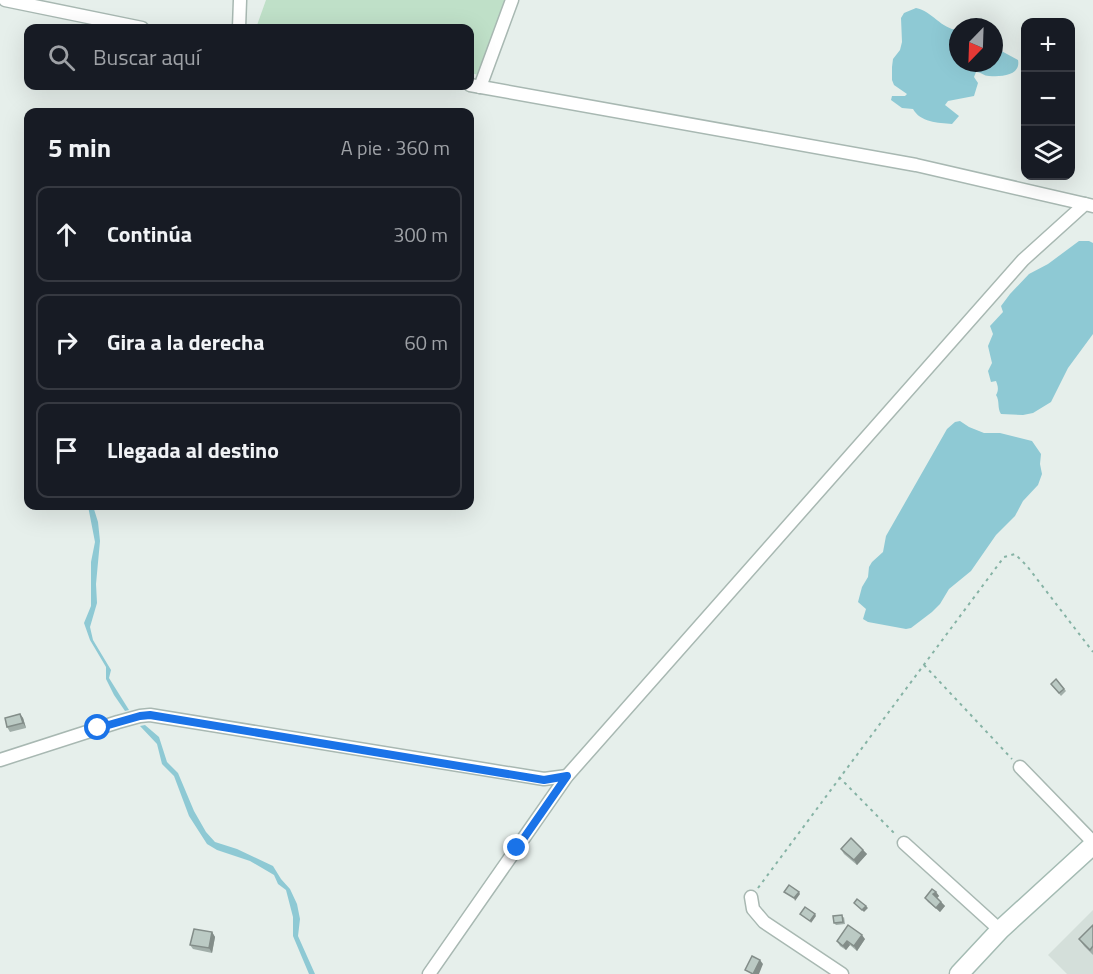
<!DOCTYPE html>
<html lang="es">
<head>
<meta charset="utf-8">
<style>
  body { margin:0; font-family:"Titillium Web",sans-serif; background:#242831; color:#f1f3f6 }
  .controls { position:absolute; right:18px; top:18px; display:grid; overflow:hidden; border-radius:12px; box-shadow:0 6px 24px #0002 }
  .controls button { width:54px; height:54px; display:grid; place-items:center; padding:0; border:0; border-bottom:2px solid #363941; background:#171b24; color:#f1f3f6; font:30px sans-serif }
  .compass { position:absolute; left:949px; top:18px; width:54px; height:54px; border-radius:50%; background:#171b24; box-shadow:0 6px 24px #0002; rotate:203deg }
  .stop { position:absolute; width:18px; height:18px; margin:-14px; border:4px solid #1a73e8; border-radius:50%; background:#fff }
  .stop.end { background:#1a73e8; border-color:#fff; box-shadow:0 2px 6px #0008 }
  .list { margin:0; padding:0; list-style:none }
  h2 { display:flex; justify-content:space-between; align-items:center; height:78px; margin:0; padding:0 24px; font-size:26px }
  h2 small { font-size:20px; font-weight:400; color:#9ea1a6 }
  .list li { display:grid; grid-template-columns:39px 1fr auto; gap:18px; align-items:center; box-sizing:border-box; height:96px; margin:0 12px 12px; padding:0 12px; border:2px solid #363941; border-radius:12px }
  .list b { display:block; font-size:22px; white-space:nowrap }
  .list em { font-size:20px; font-style:normal; color:#9ea1a6 }
  .icon { flex:none; width:33px; height:33px; fill:none; stroke:currentColor; stroke-width:2; stroke-linecap:round; stroke-linejoin:round }
  .map { position:relative; flex:none; width:1093px; height:974px; overflow:hidden }
  .search { position:absolute; background:#171b24; box-shadow:0 6px 24px #0002; left:24px; top:24px; width:450px; height:66px; display:flex; align-items:center; gap:15px; box-sizing:border-box; padding:0 21px; border-radius:12px; color:#9ea1a6; font-size:22px }
  .panel { position:absolute; background:#171b24; box-shadow:0 6px 24px #0002; left:24px; top:108px; width:450px; height:402px; border-radius:12px }
  .map>svg:first-child { display:block }
</style>
</head>
<body>
<div class="map">
<svg width="1093" height="974" viewBox="0 0 1093 974">
  <rect width="100%" height="100%" fill="#e6efeb"/>
  <polygon fill="#d4dfda" points="1093,910 1093,974 1067,974 1048,955"/>
  <polygon fill="#bfe0c8" points="266,0 507,0 479,75 470,73 470,28 256,28"/>
  <g fill="#8ec9d4">
    <path d="M916,8C932,11 941,29 958,30V63H994V47L1018,60C1021,76 1001,77 989,76C984,76 981,72 976,72L974,77L978,83L974,96L948,101L945,105L959,116L952,124C938,123 920,122 913,109L902,108L891,100L892,96H905L907,94L894,85L892,80V67L893,59L900,50L902,42L901,18L904,13Z"/>
    <path d="M1079,241H1089L1093,243V334L1068,368L1051,402L1033,413L1023,415L1001,414C997,408 1000,401 996,395C999,390 998,386 996,381L991,382L988,371L992,363L988,346L993,334L990,326L1003,312L1001,306L1010,294L1029,274L1048,264Z"/>
    <polygon points="960,421 969,427 984,433 1000,433 1032,441 1041,454 1040,464 1042,474 1038,485 1023,501 1015,516 996,535 971,571 949,589 940,604 932,612 911,628 906,629 868,622 863,619 866,609 858,602 862,587 868,577 869,567 872,562 883,552 886,536 947,429 955,422"/>
    <polygon points="88,506 93,506 98,522 100,541 96,584 97,603 90,627 93,640 111,670 109,678 129,710 125,711 114,695 106,679 106,667 90,640 84,623 91,606 91,562 95,542"/>
    <polygon points="145,725 159,737 167,762 178,773 194,811 206,832 215,842 237,849 273,866 281,879 290,889 297,904 300,919 298,936 315,974 309,974 293,936 293,917 286,890 278,884 274,875 250,861 217,850 207,844 189,816 174,776 162,764 157,744 140,726"/>
  </g>
  <g fill="none" stroke-linecap="round" stroke-linejoin="round">
    <g stroke="#a8b8b2" stroke-width="15">
      <g id="street">
        <polyline points="5,0 142,28"/>
        <polyline points="239,28 240,0"/>
        <polyline points="470,85 916,165 1085,204"/>
        <polyline points="480,87 512,0"/>
        <polyline points="0,760 118,722 140,716 150,715 544,779 567,776"/>
        <polyline points="1020,767 1093,842"/>
        <polyline points="904,843 1000,930"/>
        <polyline points="751,897 753,909 764,922 842,974"/>
        <polyline points="429,974 567,776 1023,260 1085,204 1093,206"/>
      </g>
    </g>
    <g stroke="#a4bbb3" stroke-width="21">
      <polyline id="secondary" points="959,974 1000,930 1093,845"/>
    </g>
    <g stroke="#86b3a5" stroke-width="2" stroke-dasharray="3 4.5" stroke-linecap="butt">
      <polyline points="924,665 1012,759"/>
      <polyline points="839,777 896,835"/>
      <polyline points="758,888 1004,557 1015,554 1027,566 1093,652"/>
    </g>
    <use href="#street" stroke="#fff" stroke-width="12"/>
    <use href="#secondary" stroke="#fff" stroke-width="18"/>
  </g>
  <g fill="#a1aea9">
    <polygon points="1056,679 1066,691 1061,696 1051,684"/>
    <polygon points="20,714 23,718 26,728 10,732 7,727"/>
    <polygon points="841,849 863,850 867,854 857,865 844,854"/>
    <polygon points="936,892 939,896 937,898 945,906 940,912 928,902 925,898"/>
    <polygon points="844,917 845,924 836,925 834,923"/>
    <polygon points="1093,925 1093,955 1084,946 1079,939"/>
    <polygon points="212,932 215,937 212,953 193,949 190,945"/>
    <polygon points="865,939 857,951 850,945 846,950 840,946 837,941"/>
  </g>
  <g fill="#838d89">
    <polygon points="20,714 23,718 26,728 23,723"/>
    <polygon points="863,850 867,854 857,865 854,860"/>
    <polygon points="799,892 800,894 795,901 794,898"/>
    <polygon points="936,892 939,896 936,899 933,894"/>
    <polygon points="941,902 945,906 940,912 936,908"/>
    <polygon points="866,906 868,908 864,912 862,910"/>
    <polygon points="815,914 816,916 811,923 810,921"/>
    <polygon points="212,932 215,937 212,953 209,948"/>
    <polygon points="862,935 865,939 857,951 854,946"/>
    <polygon points="847,941 850,945 846,950 843,946"/>
    <polygon points="760,960 763,964 759,974 753,974"/>
  </g>
  <g fill="#bbcac4" stroke="#838d89" stroke-width="1.5">
    <polygon points="1056,679 1064,689 1059,693 1051,684"/>
    <polygon points="20,714 23,723 7,727 5,718"/>
    <polygon points="851,838 863,850 854,860 841,849"/>
    <polygon points="789,885 799,892 794,898 784,892"/>
    <polygon points="932,889 936,892 933,894 941,902 936,908 925,898"/>
    <polygon points="857,899 866,906 862,910 854,903"/>
    <polygon points="805,907 815,914 810,921 800,914"/>
    <polygon points="842,915 843,922 834,923 833,916"/>
    <polygon points="848,925 862,935 854,946 847,941 843,946 837,941"/>
    <polygon points="1093,925 1093,946 1090,950 1079,939"/>
    <polygon points="194,929 212,932 209,948 190,945"/>
    <polygon points="752,956 760,960 753,974 745,970"/>
  </g>
  <g fill="none" stroke-linecap="round" stroke-linejoin="round">
    <polyline stroke="#1a73e8" stroke-width="8" points="98,728 140,716 150,715 544,780 567,776 517,848"/>
  </g>
</svg>
<div class="controls">
<button>+</button>
<button>−</button>
<button><svg class="icon" aria-label="layers" viewBox="0 0 24 24"><path d="M12 4l9 5-9 5-9-5zM3 14l9 5 9-5"/></svg></button>
</div>
<svg class="compass" viewBox="-18 -18 36 36"><path d="M0-13l5 13h-10z" fill="#e53935"/><path d="M0 13l5-13h-10z" fill="#9ea1a6"/></svg>
<div class="stop" style="left:98px;top:728px"></div>
<div class="stop end" style="left:517px;top:848px"></div>
<div class="search"><svg class="icon" aria-label="search" viewBox="0 0 24 24"><circle cx="10" cy="10" r="6"/><path d="M15 15l6 6"/></svg>Buscar aquí</div>
<section class="panel">
<h2>5 min<small>A pie · 360 m</small></h2>
<ul class="list">
<li><svg class="icon" aria-label="ahead" viewBox="0 0 24 24"><path d="M12 20V5M6 11l6-6 6 6"/></svg><div><b>Continúa</b></div><em>300 m</em></li>
<li><svg class="icon" aria-label="right" viewBox="0 0 24 24"><path d="M7 20v-9h11M14 6l5 5-5 5"/></svg><div><b>Gira a la derecha</b></div><em>60 m</em></li>
<li><svg class="icon" aria-label="arrive" viewBox="0 0 24 24"><path d="M6 21V4h12l-3 4 3 4H6"/></svg><div><b>Llegada al destino</b></div></li>
</ul>
</section>
</div>
</body>
</html>
